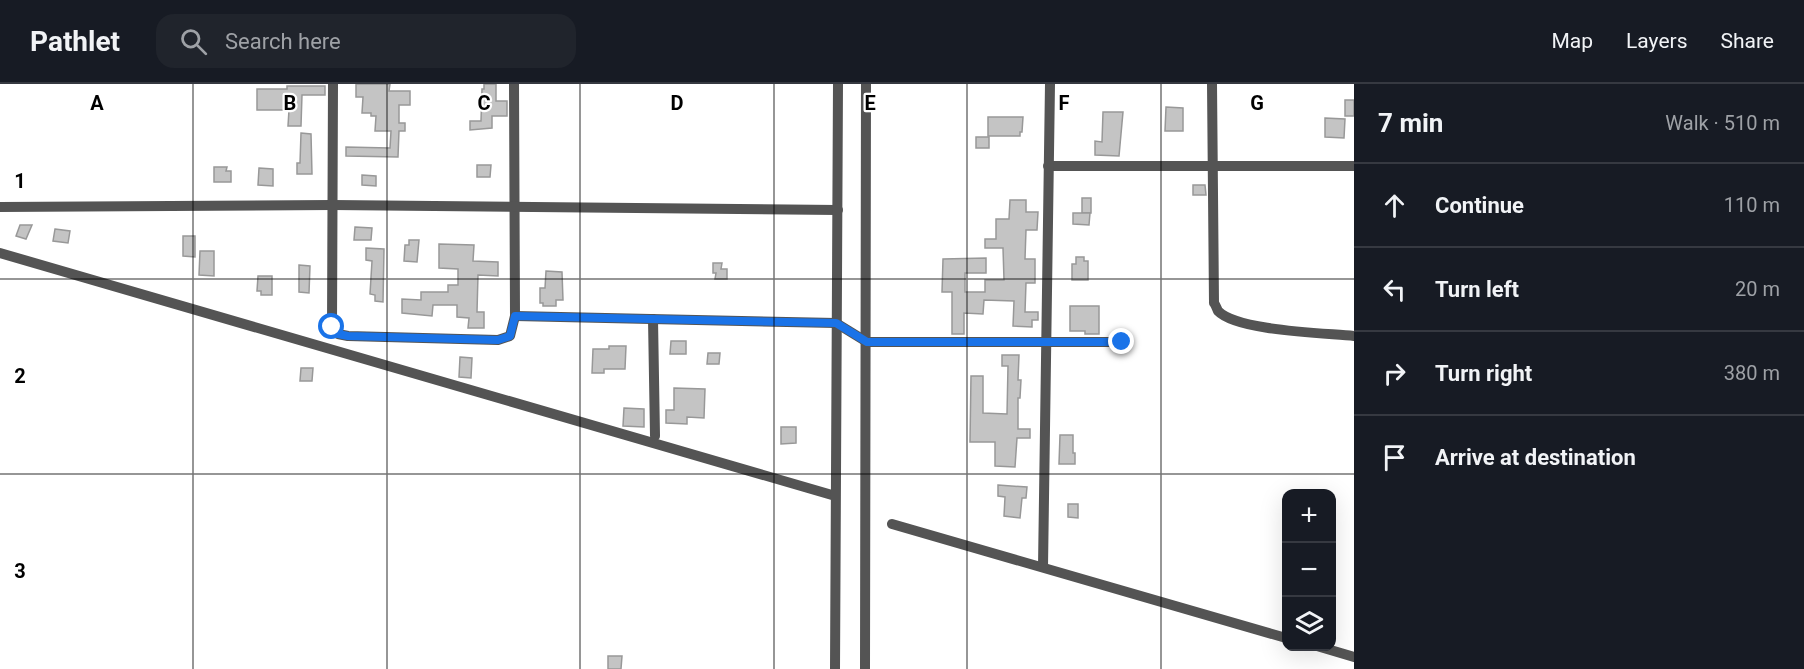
<!DOCTYPE html>
<html lang="en">
<head>
<meta charset="utf-8">
<style>
  body { margin:0; font-family:Roboto,sans-serif; background:#20242c; color:#f1f3f6 }
  .controls { position:absolute; right:18px; bottom:18px; display:grid; overflow:hidden; border-radius:12px; box-shadow:0 6px 24px #0002 }
  .controls button { width:54px; height:54px; display:grid; place-items:center; padding:0; border:0; border-bottom:2px solid #363941; background:#171b24; color:#f1f3f6; font:30px sans-serif }
  .stop { position:absolute; width:18px; height:18px; margin:-14px; border:4px solid #1a73e8; border-radius:50%; background:#fff }
  .stop.end { background:#1a73e8; border-color:#fff; box-shadow:0 2px 6px #0008 }
  .list { margin:0; padding:0; list-style:none }
  h2 { display:flex; justify-content:space-between; align-items:center; height:78px; margin:0; padding:0 24px; font-size:26px }
  h2 small { font-size:20px; font-weight:400; color:#9ea1a6 }
  .list li { display:grid; grid-template-columns:39px 1fr auto; gap:18px; align-items:center; box-sizing:border-box; height:84px; padding:0 24px; border-top:2px solid #363941 }
  .list b { display:block; font-size:22px; white-space:nowrap }
  .list em { font-size:20px; font-style:normal; color:#9ea1a6 }
  .icon { flex:none; width:33px; height:33px; fill:none; stroke:currentColor; stroke-width:2; stroke-linecap:round; stroke-linejoin:round }
  .map { position:relative; flex:none; width:1354px; height:585px; overflow:hidden }
  header { display:flex; align-items:center; gap:36px; box-sizing:border-box; height:84px; padding:0 30px; background:#171b24; border-bottom:2px solid #363941 }
  header strong { font-size:28px }
  nav { display:flex; gap:33px; margin-inline-start:auto; font-size:21px }
  .search { width:420px; height:54px; background:#20242c; display:flex; align-items:center; gap:15px; box-sizing:border-box; padding:0 21px; border-radius:18px; color:#9ea1a6; font-size:22px }
  main { display:flex }
  aside { flex:1; background:#171b24 }
  .map>svg:first-child { display:block }
</style>
</head>
<body>
<header>
<strong>Pathlet</strong>
<div class="search"><svg class="icon" aria-label="search" viewBox="0 0 24 24"><circle cx="10" cy="10" r="6"/><path d="M15 15l6 6"/></svg>Search here</div>
<nav><a>Map</a><a>Layers</a><a>Share</a></nav>
</header>
<main>
<div class="map">
<svg width="1354" height="585" viewBox="0 0 1354 585">
  <rect width="100%" height="100%" fill="#fff"/>
  <g fill="#c4c4c4" stroke="#989898" stroke-width="1.5">
    <polygon points="356,0 390,0 389,7 410,7 410,21 399,21 399,39 405,39 405,47 399,47 398,73 346,72 346,63 390,64 391,47 375,47 376,32 371,32 371,29 362,29 363,13 356,13"/>
    <polygon points="484,0 496,0 496,17 507,17 507,32 492,32 492,44 470,46 470,37 481,37 482,5 484,5"/>
    <polygon points="287,2 325,2 325,11 302,11 301,42 288,42 289,26 257,26 257,5 287,5"/>
    <rect x="1345" y="16" width="9" height="16"/>
    <polygon points="1166,23 1183,24 1183,47 1165,47"/>
    <polygon points="1103,28 1123,28 1119,72 1095,71 1095,57 1102,58"/>
    <polygon points="988,33 1023,33 1022,48 1020,48 1020,52 988,52"/>
    <polygon points="1325,34 1345,35 1344,54 1325,53"/>
    <polygon points="301,49 311,50 312,90 297,90 297,79 300,79"/>
    <rect x="976" y="53" width="13" height="11"/>
    <polygon points="477,81 491,81 490,93 477,93"/>
    <polygon points="214,83 227,83 226,87 231,87 231,98 214,98"/>
    <polygon points="259,84 273,85 273,102 258,101"/>
    <polygon points="362,91 376,92 376,102 362,101"/>
    <polygon points="1193,101 1205,101 1206,111 1193,111"/>
    <rect x="1082" y="114" width="9" height="15"/>
    <polygon points="1010,116 1026,116 1026,128 1038,128 1037,146 1026,146 1025,175 1035,175 1035,199 1026,199 1025,228 1038,228 1038,236 1032,236 1032,243 1013,242 1014,217 984,216 983,230 964,229 964,250 952,250 952,208 942,208 943,175 986,174 986,189 965,189 965,208 985,208 985,196 1004,196 1003,164 985,164 985,155 996,155 996,135 1009,135"/>
    <polygon points="1073,129 1090,129 1089,141 1073,140"/>
    <polygon points="20,141 32,141 26,155 16,152"/>
    <polygon points="355,143 372,144 371,156 354,156"/>
    <polygon points="55,145 70,147 68,159 53,157"/>
    <polygon points="183,152 195,152 195,173 183,172"/>
    <polygon points="409,156 419,156 417,178 404,177 405,161 409,161"/>
    <polygon points="439,160 474,161 473,177 498,178 498,192 478,191 477,228 484,228 484,244 468,244 469,234 457,233 457,221 433,221 432,232 402,229 402,215 421,216 421,208 448,208 448,201 458,201 458,185 439,184"/>
    <polygon points="366,164 384,165 383,218 375,217 375,211 370,210 372,177 366,176"/>
    <polygon points="200,167 214,167 214,192 199,191"/>
    <polygon points="1076,173 1084,173 1084,177 1088,177 1088,196 1072,196 1072,180 1076,180"/>
    <polygon points="713,179 722,179 721,185 727,185 727,195 715,195 716,189 713,189"/>
    <polygon points="299,181 310,182 309,209 299,208"/>
    <polygon points="546,187 562,188 563,216 556,216 556,222 543,222 543,219 540,219 540,204 545,204"/>
    <polygon points="258,192 272,192 272,211 261,211 261,207 257,207"/>
    <polygon points="1070,222 1099,222 1099,250 1085,250 1085,247 1070,247"/>
    <polygon points="671,257 686,257 686,270 670,270"/>
    <polygon points="609,262 626,262 625,285 604,285 604,289 592,289 593,265 609,265"/>
    <polygon points="708,269 720,269 719,280 707,280"/>
    <polygon points="1002,271 1019,271 1018,296 1021,296 1020,314 1018,314 1018,345 1030,345 1030,354 1017,354 1015,383 995,382 995,358 970,358 971,292 983,292 983,329 1007,330 1008,282 1002,282"/>
    <polygon points="460,273 472,274 471,294 459,293"/>
    <polygon points="301,284 313,284 312,297 300,297"/>
    <polygon points="674,304 705,305 704,334 687,333 687,340 666,339 666,326 674,326"/>
    <polygon points="624,324 644,325 644,343 623,342"/>
    <polygon points="781,343 796,343 796,359 781,360"/>
    <polygon points="1060,351 1073,351 1073,369 1075,369 1075,380 1059,380"/>
    <polygon points="998,401 1027,403 1026,414 1022,414 1020,434 1004,432 1005,413 998,412"/>
    <polygon points="1068,420 1078,420 1078,434 1068,433"/>
    <polygon points="608,572 622,572 621,585 608,585"/>
  </g>
  <g fill="none" stroke-linecap="round" stroke-linejoin="round">
    <g stroke="#545454" stroke-width="10">
      <polyline points="333,0 332,243 338,250 348,252 498,256 510,252 515,232 514,0"/>
      <path d="M1212,0L1214,219C1215,220 1218,227 1218,227C1237,247 1325,249 1354,252"/>
      <polyline points="1048,82 1354,82"/>
      <polyline points="0,123 333,121 838,126"/>
      <polyline points="0,169 832,411"/>
      <polyline points="515,232 836,239 867,258 1122,258"/>
      <polyline points="653,235 655,352"/>
      <polyline points="892,440 1286,554"/>
      <polyline points="1043,483 1050,0"/>
      <polyline points="1317,562 1354,573"/>
      <polyline points="835,585 838,0"/>
      <polyline points="865,585 866,0"/>
    </g>
  </g>
  <g fill="none" stroke-linecap="round" stroke-linejoin="round">
    <polyline stroke="#1a73e8" stroke-width="8" points="332,243 338,250 348,252 498,256 510,252 515,232 836,239 867,258 1122,258"/>
  </g>
  <path fill="none" stroke="#000" stroke-width="1.5" stroke-opacity="0.55" d="M193,0V585M387,0V585M580,0V585M774,0V585M967,0V585M1161,0V585M0,195H1354M0,390H1354"/>
  <g font-size="20" text-anchor="middle" font-weight="bold" fill="#000" stroke="#fff" stroke-width="4.5" stroke-linejoin="round" paint-order="stroke">
    <text x="97" y="26">A</text>
    <text x="290" y="26">B</text>
    <text x="484" y="26">C</text>
    <text x="677" y="26">D</text>
    <text x="870" y="26">E</text>
    <text x="1064" y="26">F</text>
    <text x="1257" y="26">G</text>
    <text x="20" y="104">1</text>
    <text x="20" y="299">2</text>
    <text x="20" y="494">3</text>
  </g>
</svg>
<div class="controls">
<button>+</button>
<button>−</button>
<button><svg class="icon" aria-label="layers" viewBox="0 0 24 24"><path d="M12 4l9 5-9 5-9-5zM3 14l9 5 9-5"/></svg></button>
</div>
<div class="stop" style="left:332px;top:243px"></div>
<div class="stop end" style="left:1122px;top:258px"></div>
</div>
<aside>
<h2>7 min<small>Walk · 510 m</small></h2>
<ul class="list">
<li><svg class="icon" aria-label="ahead" viewBox="0 0 24 24"><path d="M12 20V5M6 11l6-6 6 6"/></svg><div><b>Continue</b></div><em>110 m</em></li>
<li><svg class="icon" aria-label="left" viewBox="0 0 24 24"><path d="M17 20v-9H6M10 6l-5 5 5 5"/></svg><div><b>Turn left</b></div><em>20 m</em></li>
<li><svg class="icon" aria-label="right" viewBox="0 0 24 24"><path d="M7 20v-9h11M14 6l5 5-5 5"/></svg><div><b>Turn right</b></div><em>380 m</em></li>
<li><svg class="icon" aria-label="arrive" viewBox="0 0 24 24"><path d="M6 21V4h12l-3 4 3 4H6"/></svg><div><b>Arrive at destination</b></div></li>
</ul>
</aside>
</main>
</body>
</html>
